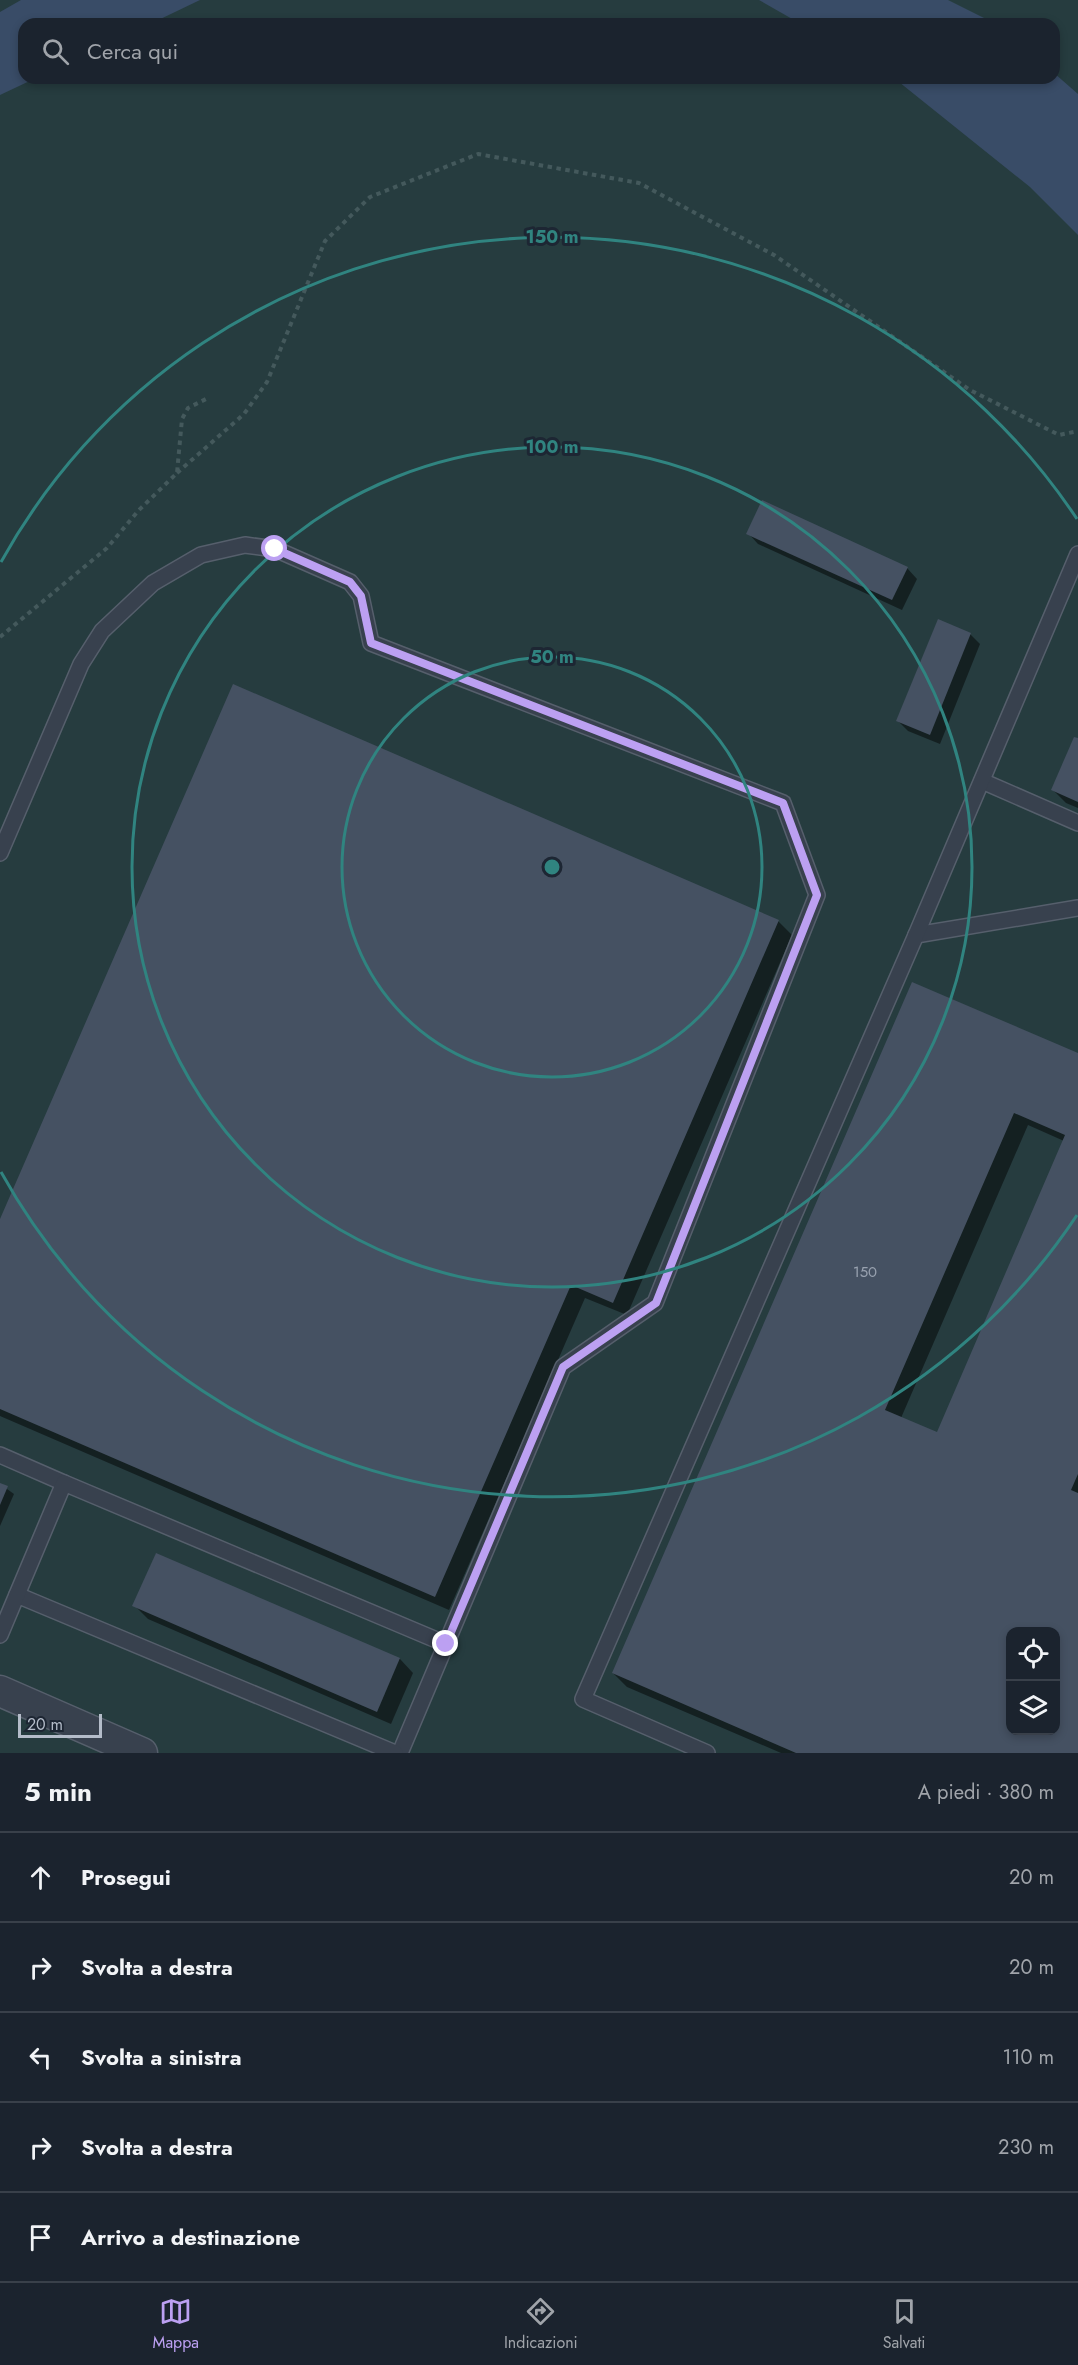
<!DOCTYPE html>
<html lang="it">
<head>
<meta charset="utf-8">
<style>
  body { margin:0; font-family:Jost,sans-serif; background:#282f3a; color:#f1f3f6 }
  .controls { position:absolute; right:18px; bottom:18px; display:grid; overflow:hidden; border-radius:12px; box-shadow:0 3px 9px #0003 }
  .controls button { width:54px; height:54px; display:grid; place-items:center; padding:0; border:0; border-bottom:2px solid #39404a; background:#1b232e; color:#f1f3f6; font:30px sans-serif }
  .scale { position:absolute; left:18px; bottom:15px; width:84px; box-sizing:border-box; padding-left:6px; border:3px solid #b4bcc9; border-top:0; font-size:16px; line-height:21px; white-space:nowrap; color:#b4bcc9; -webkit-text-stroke:4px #1d2633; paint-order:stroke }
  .stop { position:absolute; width:18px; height:18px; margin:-14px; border:4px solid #bca0f2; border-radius:50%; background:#fff }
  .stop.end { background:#bca0f2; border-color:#fff; box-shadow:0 2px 6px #0008 }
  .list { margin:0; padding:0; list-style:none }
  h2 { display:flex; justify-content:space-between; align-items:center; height:78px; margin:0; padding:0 24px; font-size:26px }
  h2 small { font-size:20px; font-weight:400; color:#a0a4aa }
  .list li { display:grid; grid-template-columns:39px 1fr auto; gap:18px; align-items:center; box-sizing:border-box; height:90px; padding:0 24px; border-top:2px solid #39404a }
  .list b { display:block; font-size:22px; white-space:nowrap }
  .list em { font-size:20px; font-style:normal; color:#a0a4aa }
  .icon { flex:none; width:33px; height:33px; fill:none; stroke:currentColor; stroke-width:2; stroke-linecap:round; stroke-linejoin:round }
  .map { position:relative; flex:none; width:1078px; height:1753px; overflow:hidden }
  .search { position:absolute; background:#1b232e; box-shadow:0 3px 9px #0003; left:18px; right:18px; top:18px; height:66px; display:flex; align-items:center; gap:15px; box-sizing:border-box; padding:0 21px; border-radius:18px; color:#a0a4aa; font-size:22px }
  .sheet { height:528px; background:#1b232e }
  nav { display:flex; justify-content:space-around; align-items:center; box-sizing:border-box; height:84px; border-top:2px solid #39404a; background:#1b232e; font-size:16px; color:#a0a4aa }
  nav a { display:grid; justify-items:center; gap:3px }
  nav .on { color:#bca0f2 }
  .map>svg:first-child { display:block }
</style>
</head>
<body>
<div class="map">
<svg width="1078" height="1753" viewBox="0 0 1078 1753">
  <rect width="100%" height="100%" fill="#242f3e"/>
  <path fill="#263c3f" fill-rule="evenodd" d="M0,0H1078V1753H0ZM24,24H1054V78H24ZM1010,1632H1056V1730H1010Z"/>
  <g fill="#394c67">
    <polygon points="21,0 200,0 150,24 24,24 24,78 36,78 0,95 0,12"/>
    <polygon points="759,0 948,0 996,24 801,24"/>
    <polygon points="1054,73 1078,94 1078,235 1030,187 894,78 1054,78"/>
  </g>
  <g fill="#0007" fill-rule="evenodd">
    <polygon points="748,533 907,568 917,579 902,610 758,544"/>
    <polygon points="970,634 980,644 940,744 908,731 898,721"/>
    <polygon points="233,686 778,921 792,935 627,1315 585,1298 449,1610 0,1416 0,1223"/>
    <polygon points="1078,740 1078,808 1066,803 1052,789"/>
    <path d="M913,984L1078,1055V1753H781L627,1687L613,1673ZM1028,1125L1064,1141L937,1434L901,1418ZM1010,1632H1056V1730H1010Z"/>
    <polygon points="0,1484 14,1494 0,1526"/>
    <polygon points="156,1554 400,1659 413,1673 391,1724 148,1619 134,1605"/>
  </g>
  <g fill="#455162" fill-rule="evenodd">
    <polygon points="762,500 908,567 892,600 746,534"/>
    <polygon points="938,619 971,633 930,735 896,721"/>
    <polygon points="233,684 779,920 613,1303 571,1285 435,1597 0,1409 0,1219"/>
    <polygon points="1074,737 1078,738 1078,802 1051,790"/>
    <path d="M912,982L1078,1053V1474L1071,1490L1078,1493V1753H796L612,1673ZM1014,1113L1065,1135L937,1432L885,1410ZM1010,1632H1056V1730H1010Z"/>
    <polygon points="0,1483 8,1486 0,1505"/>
    <polygon points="156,1553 400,1658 377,1712 132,1606"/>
  </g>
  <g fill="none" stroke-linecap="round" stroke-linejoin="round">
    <g stroke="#565f6c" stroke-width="18">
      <g id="lane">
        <polyline points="982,781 1078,823"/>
        <polyline points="0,853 81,664 102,631 153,583 201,555 245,545 275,549 350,582 361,596 371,643 783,803 817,895 655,1303 563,1367 400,1753"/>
        <polyline points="916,935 1078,908"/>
        <polyline points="0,1455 64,1483"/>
        <polyline points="17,1595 395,1753"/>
        <polyline points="0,1635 64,1483 446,1644"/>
        <polyline points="707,1753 583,1699 916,935 1078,554"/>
      </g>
    </g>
    <g stroke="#565f6c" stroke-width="33">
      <polyline id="street" points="0,1691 142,1753"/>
    </g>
    <g stroke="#44595c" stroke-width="4" stroke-dasharray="4.5 4.5" stroke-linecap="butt">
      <polyline points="177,473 244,414 267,382 325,241 370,197 478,154 639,183 774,255 970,390 1059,435 1078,431"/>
      <polyline points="0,637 107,548 139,510 177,473 182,419 188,408 206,399"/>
    </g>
    <use href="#lane" stroke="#38414e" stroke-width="15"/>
    <use href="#street" stroke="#38414e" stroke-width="30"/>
  </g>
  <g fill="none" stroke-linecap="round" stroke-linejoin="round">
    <polyline stroke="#bca0f2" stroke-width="8" points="275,549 350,582 361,596 371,643 783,803 817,895 656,1303 563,1367 446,1644"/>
  </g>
  <g fill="none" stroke="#308480" stroke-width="3">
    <circle cx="552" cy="867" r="210"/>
    <circle cx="552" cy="867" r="420"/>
    <path d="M1077 1215A630 630 0 0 1 1 1172M1 562A630 630 0 0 1 1077 519"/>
  </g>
  <g text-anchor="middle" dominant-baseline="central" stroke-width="6" stroke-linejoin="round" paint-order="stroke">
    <g font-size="15" fill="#98a1af">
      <text x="865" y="1272">150</text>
    </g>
  </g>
  <circle cx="552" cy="867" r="9" fill="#308480" stroke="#1d2633" stroke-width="3"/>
  <g font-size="18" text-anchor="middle" font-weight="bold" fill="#308480" stroke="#1d2633" stroke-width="6" stroke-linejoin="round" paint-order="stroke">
    <text x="552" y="243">150 m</text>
    <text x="552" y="453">100 m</text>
    <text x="552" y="663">50 m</text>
  </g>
</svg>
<div class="controls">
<button><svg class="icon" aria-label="locate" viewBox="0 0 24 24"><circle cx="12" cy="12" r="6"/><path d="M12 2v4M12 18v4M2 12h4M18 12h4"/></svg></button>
<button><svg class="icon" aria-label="layers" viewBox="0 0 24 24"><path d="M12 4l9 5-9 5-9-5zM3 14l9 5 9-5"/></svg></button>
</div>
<div class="scale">20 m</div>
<div class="stop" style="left:275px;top:549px"></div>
<div class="stop end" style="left:446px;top:1644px"></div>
<div class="search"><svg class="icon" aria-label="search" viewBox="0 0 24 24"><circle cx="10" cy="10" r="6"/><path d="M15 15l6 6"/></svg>Cerca qui</div>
</div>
<section class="sheet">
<h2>5 min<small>A piedi · 380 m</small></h2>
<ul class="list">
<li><svg class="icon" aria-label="ahead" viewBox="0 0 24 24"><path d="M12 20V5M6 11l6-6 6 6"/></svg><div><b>Prosegui</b></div><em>20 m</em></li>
<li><svg class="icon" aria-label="right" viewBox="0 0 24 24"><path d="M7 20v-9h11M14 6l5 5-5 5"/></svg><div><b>Svolta a destra</b></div><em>20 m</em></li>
<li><svg class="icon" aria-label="left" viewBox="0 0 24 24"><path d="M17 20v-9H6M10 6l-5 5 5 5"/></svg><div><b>Svolta a sinistra</b></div><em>110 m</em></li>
<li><svg class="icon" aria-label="right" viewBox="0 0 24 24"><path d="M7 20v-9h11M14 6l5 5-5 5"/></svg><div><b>Svolta a destra</b></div><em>230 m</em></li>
<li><svg class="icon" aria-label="arrive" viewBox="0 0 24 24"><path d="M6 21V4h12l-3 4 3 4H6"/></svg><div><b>Arrivo a destinazione</b></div></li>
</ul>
</section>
<nav>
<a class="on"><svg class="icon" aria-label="map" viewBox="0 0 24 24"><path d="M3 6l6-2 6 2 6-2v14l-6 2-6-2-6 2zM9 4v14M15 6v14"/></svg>Mappa</a>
<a><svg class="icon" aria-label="directions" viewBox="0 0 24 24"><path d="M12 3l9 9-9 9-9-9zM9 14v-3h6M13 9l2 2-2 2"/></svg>Indicazioni</a>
<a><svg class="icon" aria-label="saved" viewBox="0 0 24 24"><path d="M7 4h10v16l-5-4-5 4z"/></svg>Salvati</a>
</nav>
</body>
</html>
